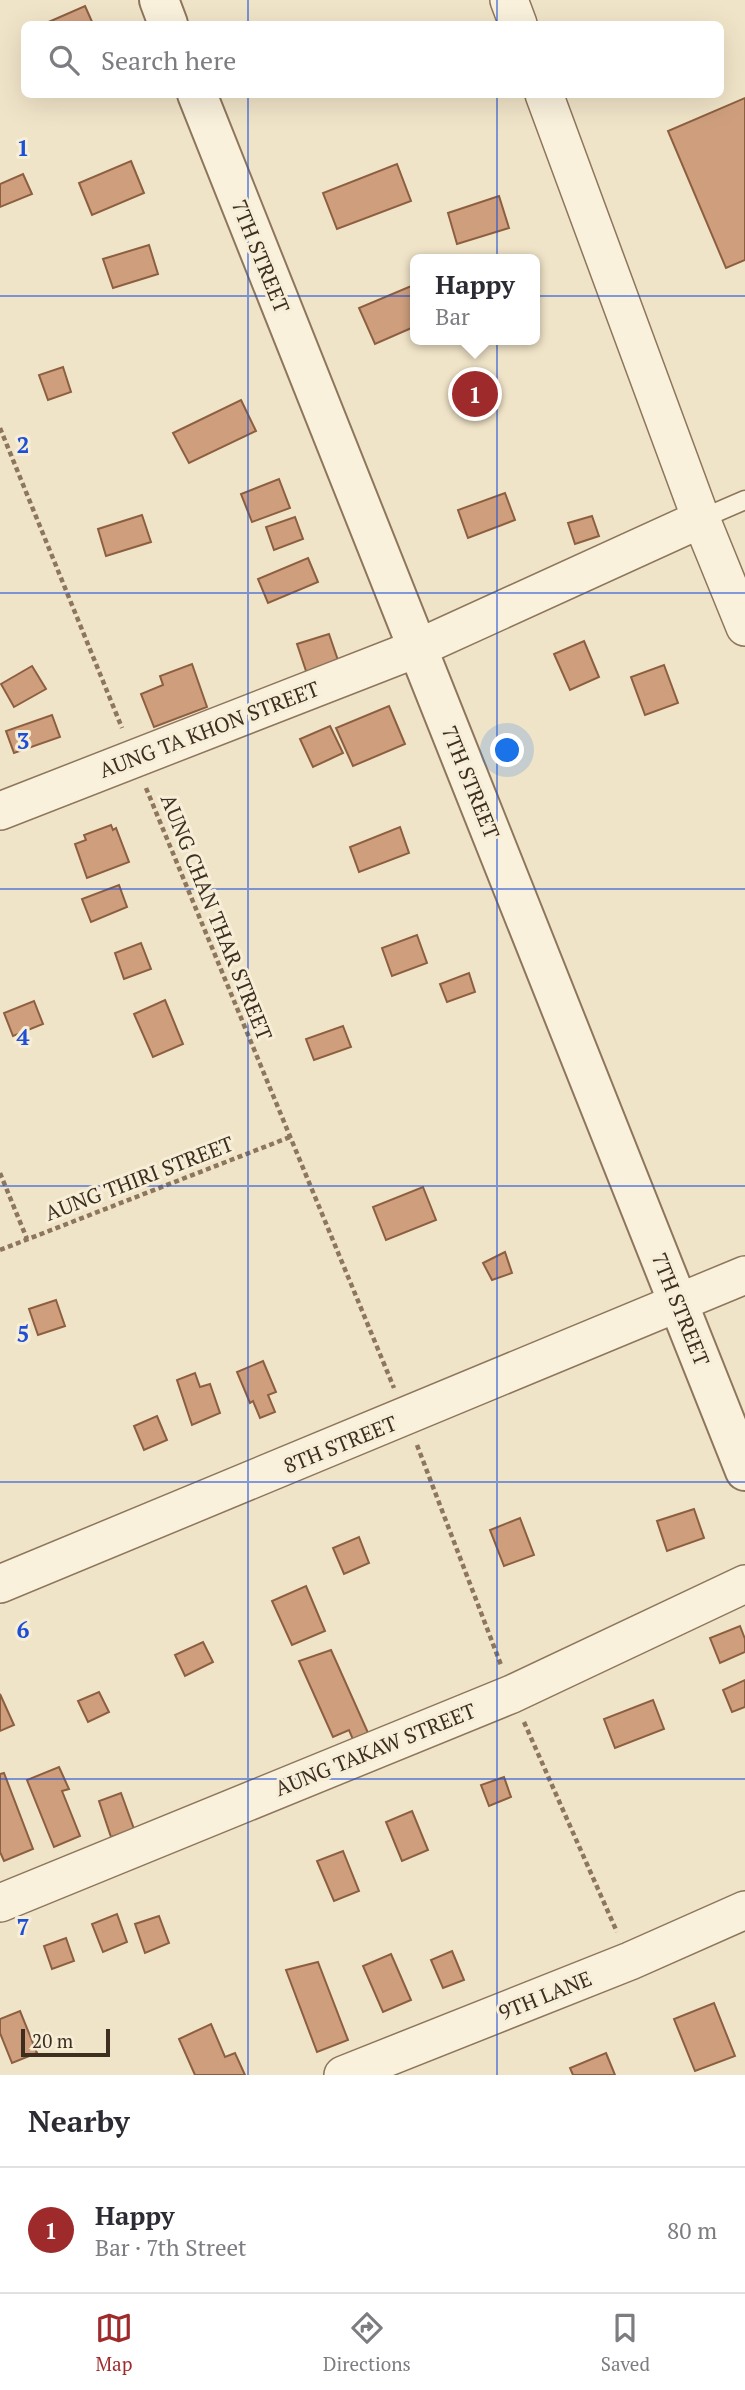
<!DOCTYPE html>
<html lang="en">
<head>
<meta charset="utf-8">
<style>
  body { margin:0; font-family:"PT Serif",serif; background:#f2f2f3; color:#2b2b33 }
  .scale { position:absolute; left:21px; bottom:18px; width:89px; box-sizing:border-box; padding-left:7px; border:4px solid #3d2e20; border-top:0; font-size:19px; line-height:24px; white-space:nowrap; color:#3d2e20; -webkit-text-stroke:5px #f7eed8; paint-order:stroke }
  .you { position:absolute; left:508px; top:751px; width:24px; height:24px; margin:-18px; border:5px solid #fff; border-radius:50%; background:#1a73e8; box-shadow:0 0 0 10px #1a73e833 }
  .badge { display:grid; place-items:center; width:46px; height:46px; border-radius:50%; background:#9e2a2b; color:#fff; font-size:23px; font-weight:700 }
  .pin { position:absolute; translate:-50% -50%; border:4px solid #fff; box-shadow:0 2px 7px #0006 }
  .popup { position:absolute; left:410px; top:254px; width:130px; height:91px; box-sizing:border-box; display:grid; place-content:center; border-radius:10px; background:#fff; filter:drop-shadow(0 2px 5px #0005); font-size:23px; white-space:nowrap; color:#7c7c81 }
  .popup b { font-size:26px; color:#2b2b33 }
  .popup::after { content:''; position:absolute; left:50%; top:100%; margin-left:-14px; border:14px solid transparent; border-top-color:#fff }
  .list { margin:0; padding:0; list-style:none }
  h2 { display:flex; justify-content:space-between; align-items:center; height:91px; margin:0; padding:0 28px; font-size:30px }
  h2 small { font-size:23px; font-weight:400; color:#7c7c81 }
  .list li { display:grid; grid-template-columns:46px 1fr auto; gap:21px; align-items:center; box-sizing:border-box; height:126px; padding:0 28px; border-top:2px solid #e1e1e2 }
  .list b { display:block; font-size:26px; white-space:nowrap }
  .list p { margin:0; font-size:23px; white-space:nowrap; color:#7c7c81 }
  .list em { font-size:23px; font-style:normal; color:#7c7c81 }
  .icon { flex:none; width:38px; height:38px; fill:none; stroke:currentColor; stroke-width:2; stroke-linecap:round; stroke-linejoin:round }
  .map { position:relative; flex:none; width:745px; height:2075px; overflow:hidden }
  .search { position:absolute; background:#fff; box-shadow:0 7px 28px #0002; left:21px; right:21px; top:21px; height:77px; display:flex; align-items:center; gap:18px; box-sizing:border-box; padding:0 24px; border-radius:10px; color:#7c7c81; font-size:26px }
  .sheet { height:217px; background:#fff }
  nav { display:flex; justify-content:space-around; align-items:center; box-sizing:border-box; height:98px; border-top:2px solid #e1e1e2; background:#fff; font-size:19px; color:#7c7c81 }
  nav a { display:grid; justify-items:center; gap:4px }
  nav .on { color:#9e2a2b }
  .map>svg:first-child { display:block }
</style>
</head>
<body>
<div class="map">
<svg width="745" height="2075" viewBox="0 0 745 2075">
  <rect width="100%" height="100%" fill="#f0e4c8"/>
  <g fill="#cf9f7d" stroke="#8d5f41" stroke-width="2">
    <polygon points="85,6 93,24 44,24"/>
    <polygon points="745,98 745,260 726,268 668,131"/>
    <polygon points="131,161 144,193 92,215 79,183"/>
    <polygon points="397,164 411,201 337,229 323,193"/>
    <polygon points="23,174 32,194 0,207 0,184"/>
    <polygon points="499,196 509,228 457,244 448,213"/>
    <polygon points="149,245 158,274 113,288 103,259"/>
    <polygon points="416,284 416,326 375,344 359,308"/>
    <polygon points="63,367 71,392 48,400 39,375"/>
    <polygon points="241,400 256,431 189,463 173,433"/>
    <polygon points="279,479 290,508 252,522 241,494"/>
    <polygon points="505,493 515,520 468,538 458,510"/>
    <polygon points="142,515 151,542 106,556 98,529"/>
    <polygon points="592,516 599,536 575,544 568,523"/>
    <polygon points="295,517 303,539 274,550 266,527"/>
    <polygon points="308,558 318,582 268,603 258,579"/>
    <polygon points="329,634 342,672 310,683 297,644"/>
    <polygon points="584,641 599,677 570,690 554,654"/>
    <polygon points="192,664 207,707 154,727 141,694 163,685 160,676"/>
    <polygon points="664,665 678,703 645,715 631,677"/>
    <polygon points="32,666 46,689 14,707 1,684"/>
    <polygon points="389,706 405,744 353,766 336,728"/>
    <polygon points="52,715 60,737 14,753 6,731"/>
    <polygon points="330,726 343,753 313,767 300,739"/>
    <polygon points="111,825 113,830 116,828 129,862 87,878 75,844 86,840 84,835"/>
    <polygon points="400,827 409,853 359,872 350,847"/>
    <polygon points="119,885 127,907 91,922 82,899"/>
    <polygon points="417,935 427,963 392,976 382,948"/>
    <polygon points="141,943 151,969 124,979 115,953"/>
    <polygon points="469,973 475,992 447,1002 440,984"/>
    <polygon points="165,1000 183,1044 153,1057 134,1014"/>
    <polygon points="34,1001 43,1024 13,1036 4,1013"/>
    <polygon points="343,1026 351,1047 314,1060 306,1039"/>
    <polygon points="423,1187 436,1220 386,1240 373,1207"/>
    <polygon points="505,1252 512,1273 492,1280 483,1263"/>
    <polygon points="56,1300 65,1326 38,1335 29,1309"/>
    <polygon points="263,1361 276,1392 268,1395 275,1412 260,1418 253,1401 250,1403 237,1372"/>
    <polygon points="195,1373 200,1387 210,1384 220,1413 192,1425 177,1380"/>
    <polygon points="157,1416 167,1440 144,1450 134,1426"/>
    <polygon points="694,1509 704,1538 667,1551 657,1521"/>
    <polygon points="520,1518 534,1555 504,1566 490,1530"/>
    <polygon points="359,1537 369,1563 344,1574 333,1548"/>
    <polygon points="306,1586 325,1631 292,1645 272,1601"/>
    <polygon points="740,1626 745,1639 745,1652 720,1663 710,1638"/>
    <polygon points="203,1642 213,1662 185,1676 175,1655"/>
    <polygon points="331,1650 369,1735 354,1742 349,1730 333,1737 299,1661"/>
    <polygon points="745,1680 745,1707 732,1712 723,1690"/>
    <polygon points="99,1692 109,1712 88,1722 78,1701"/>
    <polygon points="0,1694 14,1725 0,1731"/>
    <polygon points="653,1700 664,1729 615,1748 604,1719"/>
    <polygon points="59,1767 69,1789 62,1791 80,1836 54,1847 27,1780"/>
    <polygon points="4,1773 33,1849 4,1861 0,1852 0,1774"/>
    <polygon points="504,1777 511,1797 489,1806 481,1785"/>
    <polygon points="121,1793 134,1829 111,1837 99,1801"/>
    <polygon points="412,1811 428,1850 402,1861 386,1822"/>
    <polygon points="343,1851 359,1891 334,1901 317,1861"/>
    <polygon points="117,1914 127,1942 103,1952 92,1924"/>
    <polygon points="159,1916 169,1943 145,1953 135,1924"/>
    <polygon points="66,1938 74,1961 52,1969 44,1946"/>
    <polygon points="452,1951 464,1980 443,1988 431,1960"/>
    <polygon points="391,1954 411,2000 383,2012 363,1966"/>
    <polygon points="318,1962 348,2040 317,2052 286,1970"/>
    <polygon points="714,2003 735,2056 695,2071 674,2019"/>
    <polygon points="20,2011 37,2053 12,2063 0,2033 0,2019"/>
    <polygon points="211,2024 225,2057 235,2053 245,2075 195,2075 179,2039"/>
    <polygon points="606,2053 615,2075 573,2075 570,2068"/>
  </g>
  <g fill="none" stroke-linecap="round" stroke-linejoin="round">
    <g stroke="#8d765c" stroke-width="21">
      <polyline id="service" points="701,519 745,500"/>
    </g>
    <g stroke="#8d765c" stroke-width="40">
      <g id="minor">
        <polyline points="509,0 518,24"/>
        <polyline points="701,519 745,627"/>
        <polyline points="0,811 418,648 701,519 544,94"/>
        <polyline points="0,1584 745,1275"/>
        <polyline points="0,1903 512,1694 745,1584"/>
        <polyline points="343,2075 630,1961 745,1910"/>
      </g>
    </g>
    <g stroke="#8d765c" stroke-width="42">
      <g id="tertiary">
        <polyline points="159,0 168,24"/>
        <polyline points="197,94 745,1471"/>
      </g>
    </g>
    <g stroke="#8d765c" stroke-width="4.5" stroke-dasharray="5 3.5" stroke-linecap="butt">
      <polyline points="0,428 122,728"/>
      <polyline points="146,788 394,1388"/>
      <polyline points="0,1173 27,1239"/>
      <polyline points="0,1250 290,1137"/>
      <polyline points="417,1445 501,1665"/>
      <polyline points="524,1722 617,1932"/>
    </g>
    <use href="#service" stroke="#faf1dc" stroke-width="18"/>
    <use href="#minor" stroke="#faf1dc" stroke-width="37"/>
    <use href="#tertiary" stroke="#faf1dc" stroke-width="38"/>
  </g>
  <path fill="none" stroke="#1d4ed8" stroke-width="2" stroke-opacity="0.55" d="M248,0V24M497,0V24M248,94V2075M497,94V2075M0,296H745M0,593H745M0,889H745M0,1186H745M0,1482H745M0,1779H745"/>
  <g text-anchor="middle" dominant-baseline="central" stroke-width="6" stroke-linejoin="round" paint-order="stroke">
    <g font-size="21" fill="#3d2e20" stroke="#f7eed8">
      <text transform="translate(261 256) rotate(68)">7TH STREET</text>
      <text transform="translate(209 729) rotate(-21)">AUNG TA KHON STREET</text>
      <text transform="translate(471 782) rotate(68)">7TH STREET</text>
      <text transform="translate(217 917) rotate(68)">AUNG CHAN THAR STREET</text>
      <text transform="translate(139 1178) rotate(-21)">AUNG THIRI STREET</text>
      <text transform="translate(681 1309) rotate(68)">7TH STREET</text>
      <text transform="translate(340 1444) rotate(-22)">8TH STREET</text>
      <text transform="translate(375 1749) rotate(-22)">AUNG TAKAW STREET</text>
      <text transform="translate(545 1995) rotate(-22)">9TH LANE</text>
    </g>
  </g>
  <g font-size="23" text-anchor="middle" font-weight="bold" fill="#1d4ed8" stroke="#f7eed8" stroke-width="6" stroke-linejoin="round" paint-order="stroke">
    <text x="23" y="156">1</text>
    <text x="23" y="453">2</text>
    <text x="23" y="749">3</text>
    <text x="23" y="1045">4</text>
    <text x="23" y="1342">5</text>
    <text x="23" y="1638">6</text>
    <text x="23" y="1935">7</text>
  </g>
</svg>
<div class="scale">20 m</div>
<div class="you"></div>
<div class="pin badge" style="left:475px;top:394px">1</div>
<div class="popup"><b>Happy</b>Bar</div>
<div class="search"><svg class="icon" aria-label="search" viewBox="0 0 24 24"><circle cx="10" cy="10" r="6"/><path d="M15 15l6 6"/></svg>Search here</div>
</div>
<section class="sheet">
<h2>Nearby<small></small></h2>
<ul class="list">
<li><span class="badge">1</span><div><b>Happy</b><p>Bar · 7th Street</p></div><em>80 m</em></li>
</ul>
</section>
<nav>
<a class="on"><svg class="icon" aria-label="map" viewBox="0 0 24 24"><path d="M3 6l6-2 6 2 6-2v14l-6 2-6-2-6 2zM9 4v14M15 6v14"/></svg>Map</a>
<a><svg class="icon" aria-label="directions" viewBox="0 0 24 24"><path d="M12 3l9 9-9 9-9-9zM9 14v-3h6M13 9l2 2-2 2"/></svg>Directions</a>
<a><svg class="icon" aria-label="saved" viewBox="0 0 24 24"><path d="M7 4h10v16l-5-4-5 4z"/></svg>Saved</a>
</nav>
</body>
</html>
